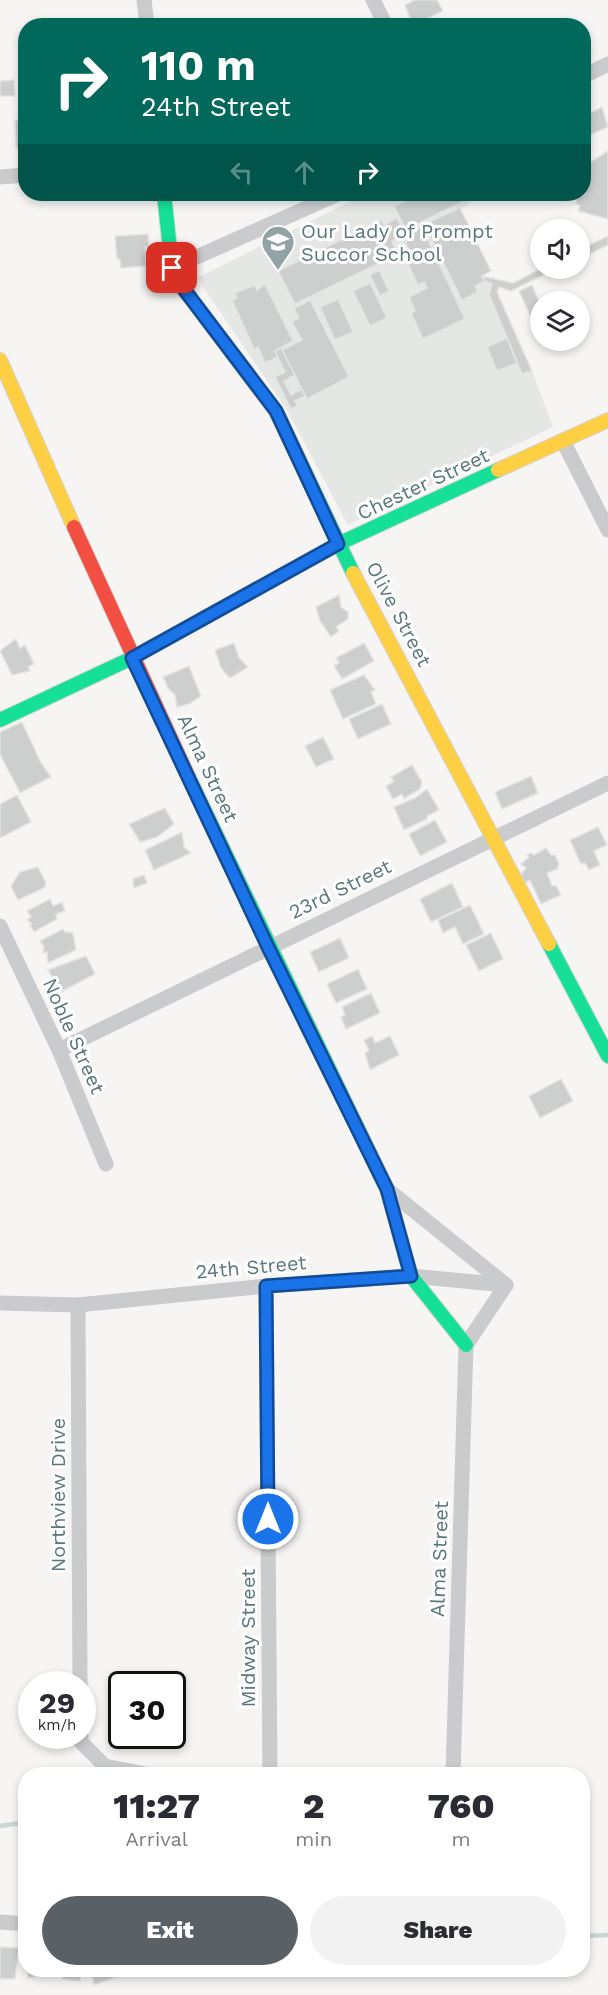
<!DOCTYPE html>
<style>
body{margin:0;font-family:"Work Sans",sans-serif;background:#f2f2f3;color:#2b2b33;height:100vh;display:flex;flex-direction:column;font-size:22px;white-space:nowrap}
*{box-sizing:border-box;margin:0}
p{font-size:20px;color:#7c7c81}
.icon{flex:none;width:33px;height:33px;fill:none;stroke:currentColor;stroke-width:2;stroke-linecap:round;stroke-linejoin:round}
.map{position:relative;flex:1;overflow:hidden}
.sheet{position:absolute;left:18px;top:1767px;width:572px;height:210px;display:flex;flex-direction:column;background:#fff;border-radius:24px;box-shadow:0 3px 9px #0003}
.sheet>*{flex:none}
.hud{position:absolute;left:18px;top:18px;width:573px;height:183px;border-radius:24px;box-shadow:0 3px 9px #0003;background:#00695c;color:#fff;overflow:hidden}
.fabs{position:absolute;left:530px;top:219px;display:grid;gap:12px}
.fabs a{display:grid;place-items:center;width:60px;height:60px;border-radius:50%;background:#fff;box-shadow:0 3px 9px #0003;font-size:30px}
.speed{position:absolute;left:18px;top:1671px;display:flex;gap:12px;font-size:30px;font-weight:700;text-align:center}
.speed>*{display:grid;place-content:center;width:78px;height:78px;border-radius:50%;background:#fff;box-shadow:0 3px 9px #0003;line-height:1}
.speed small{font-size:15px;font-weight:400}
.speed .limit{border:3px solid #111;border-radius:9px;background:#fff;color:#111}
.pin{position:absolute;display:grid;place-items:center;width:51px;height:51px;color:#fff;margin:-26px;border-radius:12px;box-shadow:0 3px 9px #0006}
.me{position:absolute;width:66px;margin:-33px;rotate:0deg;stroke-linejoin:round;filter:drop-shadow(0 0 4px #0008)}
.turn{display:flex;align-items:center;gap:21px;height:126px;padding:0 24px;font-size:27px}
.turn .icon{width:78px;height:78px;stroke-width:2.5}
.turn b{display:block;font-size:42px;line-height:51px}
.lanes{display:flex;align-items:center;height:57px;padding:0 24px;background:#0003;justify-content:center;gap:30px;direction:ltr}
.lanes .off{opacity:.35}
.eta{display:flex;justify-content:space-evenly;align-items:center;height:102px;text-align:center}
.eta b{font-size:36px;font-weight:800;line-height:42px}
.primary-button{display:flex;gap:12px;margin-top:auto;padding:12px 24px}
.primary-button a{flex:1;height:69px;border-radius:36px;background:#596166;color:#fff;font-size:24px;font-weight:800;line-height:69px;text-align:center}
.primary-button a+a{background:#f2f2f3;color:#2b2b33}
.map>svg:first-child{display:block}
.built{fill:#e5e7e5}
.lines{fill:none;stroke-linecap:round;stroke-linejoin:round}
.stream{stroke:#c8d6d5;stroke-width:4.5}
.building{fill:#cdcfcf;stroke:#e5e4e4;stroke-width:1.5}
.fast-casing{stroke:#d2d3d4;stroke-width:16}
.slow-casing{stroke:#d2d3d4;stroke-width:16}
.jam-casing{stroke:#d2d3d4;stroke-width:16}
.street{stroke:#c9cbcc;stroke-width:15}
.fast{stroke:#16e098;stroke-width:14}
.slow{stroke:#ffcf43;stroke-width:14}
.jam{stroke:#f24e42;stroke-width:14}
.route-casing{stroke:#114b97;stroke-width:15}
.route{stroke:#1a73e8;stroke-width:10}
.labels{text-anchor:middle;stroke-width:6;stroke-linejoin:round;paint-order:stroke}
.poi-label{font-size:20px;fill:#5a777b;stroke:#fff;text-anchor:start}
.street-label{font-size:20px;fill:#5a777b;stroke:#fff}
</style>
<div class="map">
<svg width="608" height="1995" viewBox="0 0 608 1995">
<rect width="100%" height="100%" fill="#f6f5f4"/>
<polygon class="built" points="365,194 465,194 470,204 460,209 491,271 482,276 485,281 492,284 489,294 522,374 532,371 553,427 348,525 287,410 197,278"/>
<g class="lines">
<g class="stream">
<polyline points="0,1826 26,1822"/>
<polyline points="582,1936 608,1935"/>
</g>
</g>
<g class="building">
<polygon points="414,0 437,0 443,11 413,25 405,5"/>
<polygon points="14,80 15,96 0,96 0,81"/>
<polygon points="602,107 608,127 584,138 584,116"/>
<polygon points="15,120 26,120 26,149 16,148"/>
<polygon points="608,151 608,219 578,211 580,205 576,204 577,194 584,194 584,166"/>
<polygon points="420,194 465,194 468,199 406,230 394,206"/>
<polygon points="460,208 491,271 482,276 485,281 475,286 478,292 462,300 424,224"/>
<polygon points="397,218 405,234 392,241 398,254 295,304 278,271 381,220 384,225"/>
<polygon points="422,227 465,319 423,339 411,313 415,311 409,297 427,288 424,282 418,285 407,262 413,259 405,242 410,240 407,234"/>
<polygon points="148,234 149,247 145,247 146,266 121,268 120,259 117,259 115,236"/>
<polygon points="608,236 608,245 579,259 579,250"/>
<polygon points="542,268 558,268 511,291 499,287 497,292 532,371 522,374 489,294 492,284 485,281 482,276 513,283"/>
<polygon points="379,270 389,291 380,296 370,275"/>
<polygon points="370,283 387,318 370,326 353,291"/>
<polygon points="265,284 293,341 275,351 278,357 265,363 258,347 254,349 232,300 237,298 235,293 255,285 257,290"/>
<polygon points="532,285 540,304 540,322 534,324 519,291"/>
<polygon points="338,299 353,332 335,340 320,307"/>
<polygon points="310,300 349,377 307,399 282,350 302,340 292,322 299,318 294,308"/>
<polygon points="507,338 517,363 497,371 487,347"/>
<polygon points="285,346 282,350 295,375 284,381 291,395 302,389 305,396 295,401 298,406 291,409 275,377 285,372 275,351"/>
<polygon points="339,595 341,607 348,612 348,619 336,627 339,631 331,637 320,621 316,607"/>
<polygon points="16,639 20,648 25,645 34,664 28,667 30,671 12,675 0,651"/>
<polygon points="234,643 239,658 248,667 230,678 221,668 215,650"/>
<polygon points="364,643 374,661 342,679 334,666 339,663 336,658"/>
<polygon points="189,666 201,696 189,704 177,707 175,695 168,688 163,677"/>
<polygon points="364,675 375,690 371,692 376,704 343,719 330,690"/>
<polygon points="382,704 391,724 358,739 349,719"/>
<polygon points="22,722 40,761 51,777 20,793 0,754 0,732"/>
<polygon points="323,737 334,759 316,767 305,746"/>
<polygon points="412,765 422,782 420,789 404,799 402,794 393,799 386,786 394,781 391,777"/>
<polygon points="531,776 538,793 502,809 495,792"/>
<polygon points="427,789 439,810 427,816 427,819 404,830 394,807 415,798"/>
<polygon points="17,795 31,822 0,838 0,804"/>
<polygon points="165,808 174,824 157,837 140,842 129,824"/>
<polygon points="435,820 447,842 420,856 409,834"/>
<polygon points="598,827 607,845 594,851 600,865 589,870 585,863 581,864 570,840"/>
<polygon points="182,832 184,847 191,853 154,870 145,850"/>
<polygon points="546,848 551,855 555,855 559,864 557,869 547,873 552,886 556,886 561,895 541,904 530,880 525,883 521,874 526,868 521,864 529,857 527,855 531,853 534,855"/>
<polygon points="38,867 46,883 44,888 18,900 11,886 20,872"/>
<polygon points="144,875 147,883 134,888 133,879"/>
<polygon points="452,883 463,907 431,922 420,899"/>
<polygon points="50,899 53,906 62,902 65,911 56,914 57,919 34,932 30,925 32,924 27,920 31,917 27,911"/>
<polygon points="470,905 484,934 463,944 455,927 443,933 438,920"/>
<polygon points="63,929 65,932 73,933 76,950 48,963 47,952 43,953 44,947 40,941"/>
<polygon points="491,933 503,959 479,971 466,945"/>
<polygon points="340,938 349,958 319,972 310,952"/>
<polygon points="86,956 95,974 61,992 48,970"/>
<polygon points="358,969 367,989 336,1003 327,984"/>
<polygon points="371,993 380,1013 346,1029 341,1017 345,1015 342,1007"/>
<polygon points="372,1036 375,1043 390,1036 399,1055 370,1070 365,1053 369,1051 364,1040"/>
<polygon points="561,1079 573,1101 540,1118 529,1096"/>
<polygon points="0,1947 19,1948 15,1979 0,1979"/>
<polygon points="28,1970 38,1970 39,1976 28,1978"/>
<polygon points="62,1970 81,1970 80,1981 63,1979"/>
<polygon points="91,1970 114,1970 116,1977 94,1985"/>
</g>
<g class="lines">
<defs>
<g id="fast">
<polyline points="164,194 172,268 183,288 276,411 353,573"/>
<polyline points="0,720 132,658 338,544 498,470"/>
<polyline points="189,778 387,1189 411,1276 466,1345"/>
<polyline points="549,944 608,1056"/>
</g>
<g id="slow">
<polyline points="0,360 74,527"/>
<polyline points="498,470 608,420"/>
<polyline points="353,573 549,944"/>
</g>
<polyline id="jam" points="74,527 189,778"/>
</defs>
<use href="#fast" class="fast-casing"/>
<use href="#slow" class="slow-casing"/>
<use href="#jam" class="jam-casing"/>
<g class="street">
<polyline points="144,0 147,26"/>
<polyline points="373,0 386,26"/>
<polyline points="584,76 608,64"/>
<polyline points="0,177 26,175"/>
<polyline points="172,268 338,194"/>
<polyline points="563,441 608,530"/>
<polyline points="0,926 59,1050 106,1164"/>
<polyline points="59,1050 608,783"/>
<polyline points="387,1189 506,1285"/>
<polyline points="266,1286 270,1774"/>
<polyline points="0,1303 78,1305 266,1286 411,1276 506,1285"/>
<polyline points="78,1305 80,1684"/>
<polyline points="81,1736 81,1742 105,1766 146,1774"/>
<polyline points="453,1774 466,1345 506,1285"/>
<polyline points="0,1922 26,1924"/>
</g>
<use href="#fast" class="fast"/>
<use href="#slow" class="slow"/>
<use href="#jam" class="jam"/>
</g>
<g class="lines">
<defs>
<polyline id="route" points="172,268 183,288 276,411 338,544 132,658 268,947 387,1189 411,1276 266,1286 268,1519"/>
</defs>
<use href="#route" class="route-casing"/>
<use href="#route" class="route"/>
</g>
<defs>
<symbol id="school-pin" viewBox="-11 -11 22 30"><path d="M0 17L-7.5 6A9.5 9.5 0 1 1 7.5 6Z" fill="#91a3a5" stroke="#fff"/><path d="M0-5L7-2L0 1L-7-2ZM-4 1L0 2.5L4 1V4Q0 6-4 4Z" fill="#fff"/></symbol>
</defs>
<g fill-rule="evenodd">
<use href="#school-pin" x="259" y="223" width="38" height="52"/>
</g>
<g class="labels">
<g class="poi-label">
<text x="301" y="238">Our Lady of Prompt<tspan x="301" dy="23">Succor School</tspan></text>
</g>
<g class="street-label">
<text transform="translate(423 484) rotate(-25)" y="7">Chester Street</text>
<text transform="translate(399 614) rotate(62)" y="7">Olive Street</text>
<text transform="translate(208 768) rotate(65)" y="7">Alma Street</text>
<text transform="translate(340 889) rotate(-26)" y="7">23rd Street</text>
<text transform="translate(74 1036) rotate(66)" y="7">Noble Street</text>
<text transform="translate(251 1267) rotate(-5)" y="7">24th Street</text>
<text transform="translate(58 1495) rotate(-90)" y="7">Northview Drive</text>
<text transform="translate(439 1559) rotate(-88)" y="7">Alma Street</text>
<text transform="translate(248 1638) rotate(-90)" y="7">Midway Street</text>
</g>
</g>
</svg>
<div class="fabs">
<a><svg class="icon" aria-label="sound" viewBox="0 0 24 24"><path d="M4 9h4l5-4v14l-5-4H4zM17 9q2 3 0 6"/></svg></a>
<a><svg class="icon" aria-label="layers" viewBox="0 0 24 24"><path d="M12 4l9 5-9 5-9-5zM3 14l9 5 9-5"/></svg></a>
</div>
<div class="speed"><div>29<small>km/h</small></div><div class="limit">30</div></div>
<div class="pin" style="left:172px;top:268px;background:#d93025"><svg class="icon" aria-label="arrive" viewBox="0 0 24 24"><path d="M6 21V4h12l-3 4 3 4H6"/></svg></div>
<svg class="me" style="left:268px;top:1519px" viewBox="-20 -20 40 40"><circle r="17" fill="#1a73e8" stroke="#fff" stroke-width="3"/><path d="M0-11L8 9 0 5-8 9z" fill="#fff"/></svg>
<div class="hud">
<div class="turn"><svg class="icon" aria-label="right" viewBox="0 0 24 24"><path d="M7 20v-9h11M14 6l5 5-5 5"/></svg><div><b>110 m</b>24th Street</div></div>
<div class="lanes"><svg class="icon off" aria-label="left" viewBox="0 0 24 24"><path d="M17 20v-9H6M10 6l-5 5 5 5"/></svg><svg class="icon off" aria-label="ahead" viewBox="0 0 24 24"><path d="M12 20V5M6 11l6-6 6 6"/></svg><svg class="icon" aria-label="right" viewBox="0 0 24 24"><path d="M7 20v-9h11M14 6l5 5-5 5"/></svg></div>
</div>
<section class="sheet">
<div class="eta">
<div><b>11:27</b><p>Arrival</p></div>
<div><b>2</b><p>min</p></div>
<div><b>760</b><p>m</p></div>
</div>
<div class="primary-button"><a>Exit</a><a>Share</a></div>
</section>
</div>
